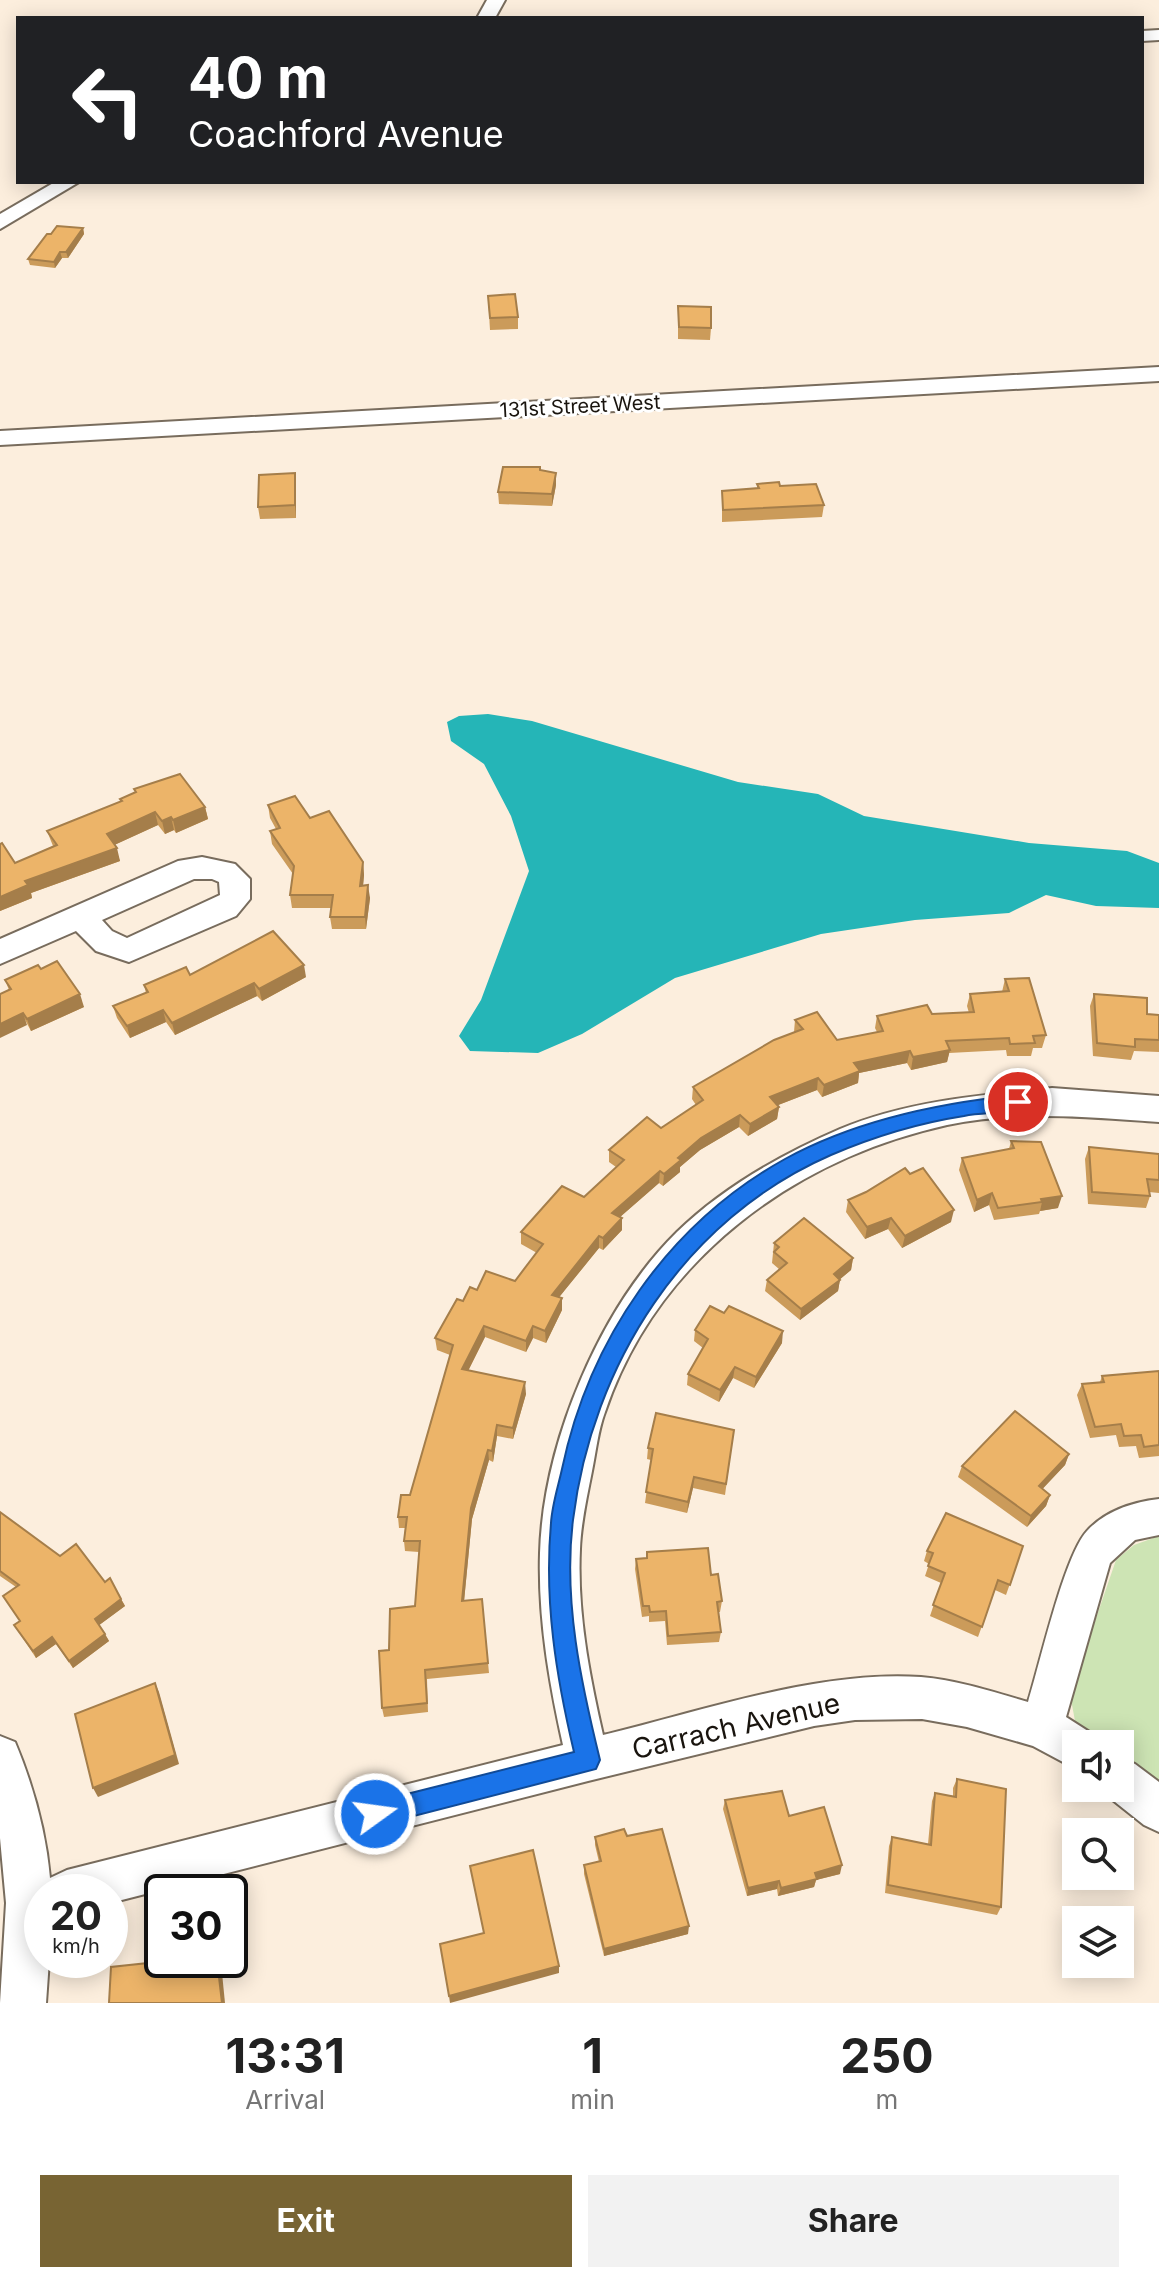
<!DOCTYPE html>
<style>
body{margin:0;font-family:Inter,sans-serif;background:#f2f2f2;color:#222;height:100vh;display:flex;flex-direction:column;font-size:30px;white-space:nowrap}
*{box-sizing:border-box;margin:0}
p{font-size:26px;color:#767676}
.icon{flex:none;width:44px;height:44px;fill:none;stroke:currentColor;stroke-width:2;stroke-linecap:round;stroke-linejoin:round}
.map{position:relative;height:2003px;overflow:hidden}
.side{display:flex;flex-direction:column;background:#fff;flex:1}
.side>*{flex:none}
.banner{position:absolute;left:16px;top:16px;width:1128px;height:168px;border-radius:0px;box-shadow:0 4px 20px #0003;background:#202124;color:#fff;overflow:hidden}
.tools{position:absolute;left:1062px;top:1730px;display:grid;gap:16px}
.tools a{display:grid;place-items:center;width:72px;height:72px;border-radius:0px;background:#fff;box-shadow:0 4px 20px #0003;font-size:40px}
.speed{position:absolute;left:24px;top:1874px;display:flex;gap:16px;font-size:40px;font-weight:700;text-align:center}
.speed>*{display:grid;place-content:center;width:104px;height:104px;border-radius:50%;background:#fff;box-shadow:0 4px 20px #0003;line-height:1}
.speed small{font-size:20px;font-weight:400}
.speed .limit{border:4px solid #111;border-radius:12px;background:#fff;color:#111}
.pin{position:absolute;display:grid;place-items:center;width:68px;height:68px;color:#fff;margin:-34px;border:4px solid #fff;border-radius:50%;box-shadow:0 2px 8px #0007}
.me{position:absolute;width:88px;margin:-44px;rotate:76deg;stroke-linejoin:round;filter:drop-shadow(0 0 6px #0008)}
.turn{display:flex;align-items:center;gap:28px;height:168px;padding:0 40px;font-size:36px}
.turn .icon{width:104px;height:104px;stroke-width:2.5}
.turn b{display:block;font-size:56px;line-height:68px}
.eta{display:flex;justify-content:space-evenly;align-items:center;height:136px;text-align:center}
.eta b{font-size:48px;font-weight:700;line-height:56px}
.button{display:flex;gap:16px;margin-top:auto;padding:16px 40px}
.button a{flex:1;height:92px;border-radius:0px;background:#786433;color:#fff;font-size:32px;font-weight:700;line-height:92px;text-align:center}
.button a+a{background:#f2f2f2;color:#222}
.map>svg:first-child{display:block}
.green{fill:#cde4b4}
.water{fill:#25b5b7}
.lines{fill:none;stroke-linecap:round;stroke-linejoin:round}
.minor-casing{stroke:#786c5d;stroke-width:4}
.minor{fill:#fff;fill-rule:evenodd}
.wall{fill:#cb9b5a}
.shaded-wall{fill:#a57e4a}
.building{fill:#ecb469;stroke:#a57e4a;stroke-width:2}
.route{fill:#1a73e8;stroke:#114b97;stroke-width:2}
.labels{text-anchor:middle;stroke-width:6;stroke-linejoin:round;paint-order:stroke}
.far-street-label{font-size:20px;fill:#19140e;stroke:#fff}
.near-street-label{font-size:28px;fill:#19140e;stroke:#fff}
</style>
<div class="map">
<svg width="1159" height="2003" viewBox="0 0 1159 2003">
<rect width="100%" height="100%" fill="#fceedd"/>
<polygon class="green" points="1159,1536 1159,1792 1120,1760 1120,1744 1100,1744 1087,1735 1075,1721 1070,1694 1116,1560 1134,1545"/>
<polygon class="water" points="488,714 532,721 738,782 818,794 864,816 1029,843 1127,851 1159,863 1159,908 1096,906 1046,895 1009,913 915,920 821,934 675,978 582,1034 538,1053 470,1051 459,1036 481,1000 529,871 511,816 484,764 451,741 447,722 459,716"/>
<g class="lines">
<defs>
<g id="minor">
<polygon points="487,0 505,0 495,18 477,18"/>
<polygon points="1159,30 1159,40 1142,41 1142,31"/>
<polygon points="55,182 79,182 0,229 0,214"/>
<polygon points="1159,367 1159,381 0,445 0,431"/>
<path d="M202 857 235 864 250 879V899L236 916 129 962 96 951 76 931 0 964V939L178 861ZM194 879H212L219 882 220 895 127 938 112 931 102 920Z"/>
<path d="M1052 1088 1159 1096V1122C1089 1117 1017 1110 947 1125 794 1159 657 1259 605 1412 598 1430 596 1452 592 1471 587 1497 581 1522 580 1549 577 1611 589 1674 603 1735 703 1711 819 1670 921 1677 957 1680 994 1692 1028 1702 1040 1664 1064 1556 1087 1531 1105 1511 1133 1502 1159 1499V1535L1135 1540 1110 1563 1066 1717 1091 1733 1096 1744H1076V1769L1033 1746 967 1727 922 1719 855 1720 814 1726 588 1781 110 1903V1892H42V1960H49L46 2003H0L6 1903 0 1838V1736L15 1742C33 1785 46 1832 50 1878L67 1870 563 1745C549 1682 538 1618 540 1553 543 1444 599 1309 677 1232 722 1188 782 1154 840 1129 907 1101 981 1095 1052 1088Z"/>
<polygon points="1120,1757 1135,1764 1159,1782 1159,1832 1144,1825 1105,1794 1102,1788 1120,1788"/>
</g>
</defs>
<use href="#minor" class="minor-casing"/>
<use href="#minor" class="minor"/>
</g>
<g class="wall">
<polygon points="83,228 84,234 68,258 62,258 55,268 30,265 28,259 51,234"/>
<polygon points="488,296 518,317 518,329 490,330"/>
<polygon points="678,306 711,328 710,340 678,339"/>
<polygon points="295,473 296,486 296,518 260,519 258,507"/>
<polygon points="757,484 780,486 824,505 822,517 722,522 722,491 757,488"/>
<polygon points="556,485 552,506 499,504 498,492"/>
<polygon points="134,789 205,807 208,819 176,833 174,830 165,834 158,825 114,845 120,861 31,893 32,898 0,911 0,844 15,863 53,846 47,831 121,802 120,799 135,792"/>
<polygon points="268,805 310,818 363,862 364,875 363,885 370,898 366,929 332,929 330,917 331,908 292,908 290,895 293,874 272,844 270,831 276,829 270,818"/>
<polygon points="41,969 84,1007 31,1031 9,990 5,980"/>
<polygon points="190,975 306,977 262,1001 257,996 175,1035 166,1022 130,1038 117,1018 113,1006 146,993 144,985"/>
<polygon points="1005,979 1046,1035 1042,1048 1033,1048 1031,1056 1007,1056 1006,1050 949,1053 947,1062 911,1070 907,1063 859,1073 858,1083 822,1097 817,1090 778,1105 779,1107 777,1119 748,1136 739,1127 700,1150 680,1167 680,1172 663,1186 659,1183 620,1217 622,1230 603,1250 599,1248 559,1297 562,1298 562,1310 546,1343 533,1338 526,1352 485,1337 468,1371 526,1394 513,1439 497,1436 493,1462 489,1460 472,1519 464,1601 482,1599 489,1673 427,1679 428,1712 384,1717 382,1708 389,1650 415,1606 419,1552 405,1551 404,1541 405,1528 399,1528 398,1517 410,1495 450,1355 437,1350 435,1338 463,1301 477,1290 515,1281 537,1253 521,1244 521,1232 584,1197 616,1167 609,1162 609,1150 661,1128 696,1105 692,1099 693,1087 794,1032 795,1020 837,1040 877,1032 875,1028 877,1016 969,1013 967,1006 970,994 1002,992"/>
<polygon points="1094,994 1147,1014 1159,1015 1159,1052 1134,1051 1131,1060 1093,1056 1090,1006"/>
<polygon points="1011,1141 1058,1208 1040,1211 1039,1214 994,1220 989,1205 974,1212 959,1170 962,1158 1009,1149"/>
<polygon points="1089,1147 1159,1154 1159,1193 1149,1192 1150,1196 1146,1208 1088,1204 1085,1159"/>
<polygon points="866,1192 951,1222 902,1248 888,1229 865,1239 846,1212 848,1200"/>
<polygon points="774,1243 853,1258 851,1270 840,1279 838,1291 800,1320 765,1291 767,1280 779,1269 772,1263"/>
<polygon points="695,1330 782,1343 754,1388 733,1378 719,1402 687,1385 688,1374 703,1348 694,1341"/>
<polygon points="1159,1371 1159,1456 1139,1458 1136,1446 1119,1447 1116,1435 1090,1438 1077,1395 1082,1384 1100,1382 1102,1376"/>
<polygon points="734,1430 725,1495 693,1488 687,1513 645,1503 651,1460 647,1459 648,1448"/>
<polygon points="1069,1454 1065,1465 1042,1489 1050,1495 1046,1506 1027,1527 958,1477 962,1466"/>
<polygon points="0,1512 60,1556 105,1582 121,1599 125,1606 99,1625 109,1641 73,1668 56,1644 36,1658 14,1625 20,1621 3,1596 16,1587 0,1576"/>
<polygon points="1023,1546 1006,1595 995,1590 978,1637 930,1616 941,1583 925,1576 929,1564 924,1561 927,1551"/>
<polygon points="647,1552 711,1575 722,1601 720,1612 718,1612 721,1632 719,1642 667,1645 665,1621 649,1622 649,1616 642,1617 635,1569 636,1559 646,1558"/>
<polygon points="957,1779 1001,1907 997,1915 885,1893 889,1846 892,1837 928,1844 932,1801 935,1793 953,1796 953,1788"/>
<polygon points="725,1800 789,1816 840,1874 816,1880 814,1887 778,1896 777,1889 747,1896 723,1809"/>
<polygon points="627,1836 688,1934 604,1956 584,1874 584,1865 599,1862 595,1845 595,1837"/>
</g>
<g class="shaded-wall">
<polygon points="83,228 84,234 68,258 66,252"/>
<polygon points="60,252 62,258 55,268 54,262"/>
<polygon points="295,473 296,486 296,518 295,505"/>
<polygon points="556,473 556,485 552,506 552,494"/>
<polygon points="205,807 208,819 176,833 173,820"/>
<polygon points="155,812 158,825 110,847 107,834"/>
<polygon points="171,817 174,830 165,834 162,821"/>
<polygon points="117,848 120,861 31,893 32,898 0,911 0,897 25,881"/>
<polygon points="363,862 364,875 362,898 360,886"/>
<polygon points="368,885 370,898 366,929 365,917"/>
<polygon points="304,965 306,977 262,1001 259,989"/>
<polygon points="254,983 257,996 175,1035 172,1023"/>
<polygon points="80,994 84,1007 31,1031 27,1019"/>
<polygon points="163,1010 166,1022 130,1038 127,1026"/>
<polygon points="23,1013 27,1025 0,1038 0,1024"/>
<polygon points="950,1050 947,1062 911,1070 913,1057"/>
<polygon points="910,1051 907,1063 859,1073 858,1083 822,1097 824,1085 854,1063"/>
<polygon points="818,1078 817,1090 768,1109 770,1097"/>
<polygon points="779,1107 777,1119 748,1136 750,1124"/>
<polygon points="740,1115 739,1127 700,1150 680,1167 680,1172 663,1186 664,1174 678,1158 701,1138"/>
<polygon points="660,1171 659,1183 612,1224 612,1213"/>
<polygon points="992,1193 989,1205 974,1212 977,1200"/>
<polygon points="1062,1196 1058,1208 1040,1211 1042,1202 1041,1199"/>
<polygon points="954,1210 951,1222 902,1248 905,1236"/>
<polygon points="622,1218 622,1230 603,1250 603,1238"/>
<polygon points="891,1218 888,1229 865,1239 867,1227"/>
<polygon points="599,1236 599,1248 552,1306 552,1295"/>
<polygon points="853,1258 851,1270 832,1286 834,1274"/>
<polygon points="840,1280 838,1291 800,1320 801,1309"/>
<polygon points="562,1298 562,1310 546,1343 545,1331"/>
<polygon points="484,1326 485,1337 463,1381 462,1369"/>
<polygon points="533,1326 533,1338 526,1352 526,1341"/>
<polygon points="783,1331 782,1343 754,1388 756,1377"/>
<polygon points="735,1367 733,1378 719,1402 720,1390"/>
<polygon points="525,1382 526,1394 513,1439 513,1428"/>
<polygon points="497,1425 497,1436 493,1462 492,1451"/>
<polygon points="488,1450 489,1460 472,1519 463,1612 462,1601 471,1508"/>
<polygon points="1069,1454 1065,1465 1035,1497 1039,1486"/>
<polygon points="694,1477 693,1488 687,1513 688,1502"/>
<polygon points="1050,1495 1046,1506 1027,1527 1031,1516"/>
<polygon points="121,1599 125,1606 98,1626 95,1619"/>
<polygon points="105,1634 109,1641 73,1668 69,1661"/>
<polygon points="52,1637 56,1644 36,1658 33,1651"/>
<polygon points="155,1683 159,1692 179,1764 98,1797 93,1788"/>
<polygon points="842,1865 840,1874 816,1880 814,1887 778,1896 781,1888 815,1873"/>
<polygon points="779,1881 777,1889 747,1896 748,1888"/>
<polygon points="689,1926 688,1934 604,1956 604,1949"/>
<polygon points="217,1960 219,1960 221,1963 225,2003 222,2003"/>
<polygon points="559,1966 559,1973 450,2003 449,1996"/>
</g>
<g class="building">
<polygon points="57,226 83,228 66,252 60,252 54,262 28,259 47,234 51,234"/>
<polygon points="515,294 518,317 490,318 488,296"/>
<polygon points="678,306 711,307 711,328 679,327"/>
<polygon points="503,467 540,467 540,470 556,473 552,494 498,492"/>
<polygon points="295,473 295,505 258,507 259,475"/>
<polygon points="779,482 780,486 816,484 824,505 723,510 722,491 759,488 757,484"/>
<polygon points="180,774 205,807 173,820 171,817 162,821 155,812 107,834 117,848 25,881 28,885 0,897 0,844 2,843 15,863 57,845 47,831 122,801 120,799 136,792 134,789"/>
<polygon points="295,796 310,818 329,811 363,862 360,886 368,885 365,917 330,917 333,895 290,895 294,866 270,831 280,828 268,805"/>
<polygon points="273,931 304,965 259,989 254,983 172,1023 163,1010 127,1026 113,1006 148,992 144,985 186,967 190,975"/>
<polygon points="57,961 80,994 27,1019 23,1013 0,1024 0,994 11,989 5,980 38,965 41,969"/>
<polygon points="1029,978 1046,1035 1033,1036 1035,1043 1010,1044 1009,1038 946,1041 950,1050 913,1057 910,1051 854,1063 860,1071 824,1085 818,1078 770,1097 779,1107 750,1124 740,1115 701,1138 678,1158 681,1160 664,1174 660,1171 612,1213 622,1218 603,1238 599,1236 552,1295 562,1298 545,1331 533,1326 526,1341 484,1326 462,1369 525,1382 513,1428 497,1425 492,1451 488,1450 471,1508 462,1601 482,1599 488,1663 425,1670 427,1703 382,1708 379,1651 389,1650 390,1609 415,1606 420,1541 404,1541 407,1517 398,1517 401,1495 410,1495 453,1345 435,1338 457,1299 463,1301 470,1287 477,1290 486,1271 515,1281 543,1244 521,1232 562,1186 584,1197 624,1160 609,1150 647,1117 661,1128 703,1100 693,1087 774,1040 803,1029 795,1020 817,1012 837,1040 883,1031 877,1016 927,1005 932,1014 974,1012 970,994 1009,991 1005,979"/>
<polygon points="1094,994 1147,998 1147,1014 1159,1015 1159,1040 1135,1039 1135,1047 1097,1043"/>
<polygon points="1011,1141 1041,1142 1062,1196 1041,1199 1042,1202 998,1208 992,1193 977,1200 962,1158 1014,1148"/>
<polygon points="1089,1147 1159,1154 1159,1180 1147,1179 1150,1196 1092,1192"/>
<polygon points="905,1168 910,1174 923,1168 954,1210 905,1236 891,1218 867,1227 848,1200 866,1192"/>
<polygon points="804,1218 853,1258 834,1274 840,1280 801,1309 767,1280 787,1263 774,1252 779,1247 774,1243"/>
<polygon points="710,1306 724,1313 729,1306 783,1331 756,1377 735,1367 720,1390 688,1374 708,1339 695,1330"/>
<polygon points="1159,1371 1159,1445 1144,1447 1141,1435 1124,1436 1121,1424 1095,1427 1082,1384 1104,1382 1102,1376"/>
<polygon points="1015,1411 1069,1454 1039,1486 1050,1495 1031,1516 962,1466"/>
<polygon points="656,1413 734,1430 726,1484 694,1477 688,1502 646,1492 653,1449 648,1448"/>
<polygon points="0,1512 60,1556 76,1544 105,1582 110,1578 121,1599 95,1619 105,1634 69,1661 52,1637 33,1651 14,1625 20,1621 3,1596 19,1585 0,1571"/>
<polygon points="946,1513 1023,1546 1010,1585 998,1580 982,1627 933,1605 945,1573 928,1566 933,1553 927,1551"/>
<polygon points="708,1548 711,1575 718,1574 722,1601 717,1602 721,1632 668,1636 666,1611 650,1612 649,1606 643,1606 636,1559 647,1558 647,1552"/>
<polygon points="155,1683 175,1755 93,1788 75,1714"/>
<polygon points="957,1779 1006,1789 1001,1907 888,1885 892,1837 931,1845 935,1793 956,1797"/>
<polygon points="782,1791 789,1816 824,1807 842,1865 815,1873 817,1879 781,1888 779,1881 748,1888 725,1800"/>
<polygon points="624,1829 627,1836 662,1829 689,1926 604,1949 584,1865 601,1861 595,1837"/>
<polygon points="533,1850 559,1966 449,1996 440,1944 484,1933 470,1866"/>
<polygon points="176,1960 217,1960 222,2003 109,2003 111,1967"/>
</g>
<path class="route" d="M1018 1095 1024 1097 1027 1102 1024 1108C1005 1114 984 1112 964 1116 919 1123 873 1137 831 1155 684 1219 592 1365 573 1520 563 1600 581 1683 600 1760L596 1769 375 1826 367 1823 363 1814 367 1805 375 1802 574 1752C556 1676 544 1601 551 1523 552 1505 558 1487 562 1469 589 1340 668 1224 785 1159 856 1120 938 1103 1018 1095Z"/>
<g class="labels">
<g class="far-street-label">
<text transform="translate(580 406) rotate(-3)" y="7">131st Street West</text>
</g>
<g class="near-street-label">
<text transform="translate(736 1726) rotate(-13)" y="10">Carrach Avenue</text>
</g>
</g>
</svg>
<div class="tools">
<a><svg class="icon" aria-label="sound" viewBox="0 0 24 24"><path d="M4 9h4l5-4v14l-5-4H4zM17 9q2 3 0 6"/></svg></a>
<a><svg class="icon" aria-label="search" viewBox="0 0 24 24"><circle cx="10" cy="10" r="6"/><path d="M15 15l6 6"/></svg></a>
<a><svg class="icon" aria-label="layers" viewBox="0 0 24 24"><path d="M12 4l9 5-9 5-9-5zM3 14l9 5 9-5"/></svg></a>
</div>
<div class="speed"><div>20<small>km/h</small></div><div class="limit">30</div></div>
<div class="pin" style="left:1018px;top:1102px;background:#d93025"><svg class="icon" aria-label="arrive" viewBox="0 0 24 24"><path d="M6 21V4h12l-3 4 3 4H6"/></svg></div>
<svg class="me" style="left:375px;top:1814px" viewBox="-20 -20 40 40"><circle r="17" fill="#1a73e8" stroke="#fff" stroke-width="3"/><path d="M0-11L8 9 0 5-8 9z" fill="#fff"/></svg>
<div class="banner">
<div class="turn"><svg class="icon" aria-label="left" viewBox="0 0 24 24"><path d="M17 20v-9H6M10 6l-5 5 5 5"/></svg><div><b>40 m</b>Coachford Avenue</div></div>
</div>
</div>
<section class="side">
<div class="eta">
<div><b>13:31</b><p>Arrival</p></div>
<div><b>1</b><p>min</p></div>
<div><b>250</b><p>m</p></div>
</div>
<div class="button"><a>Exit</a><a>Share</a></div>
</section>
